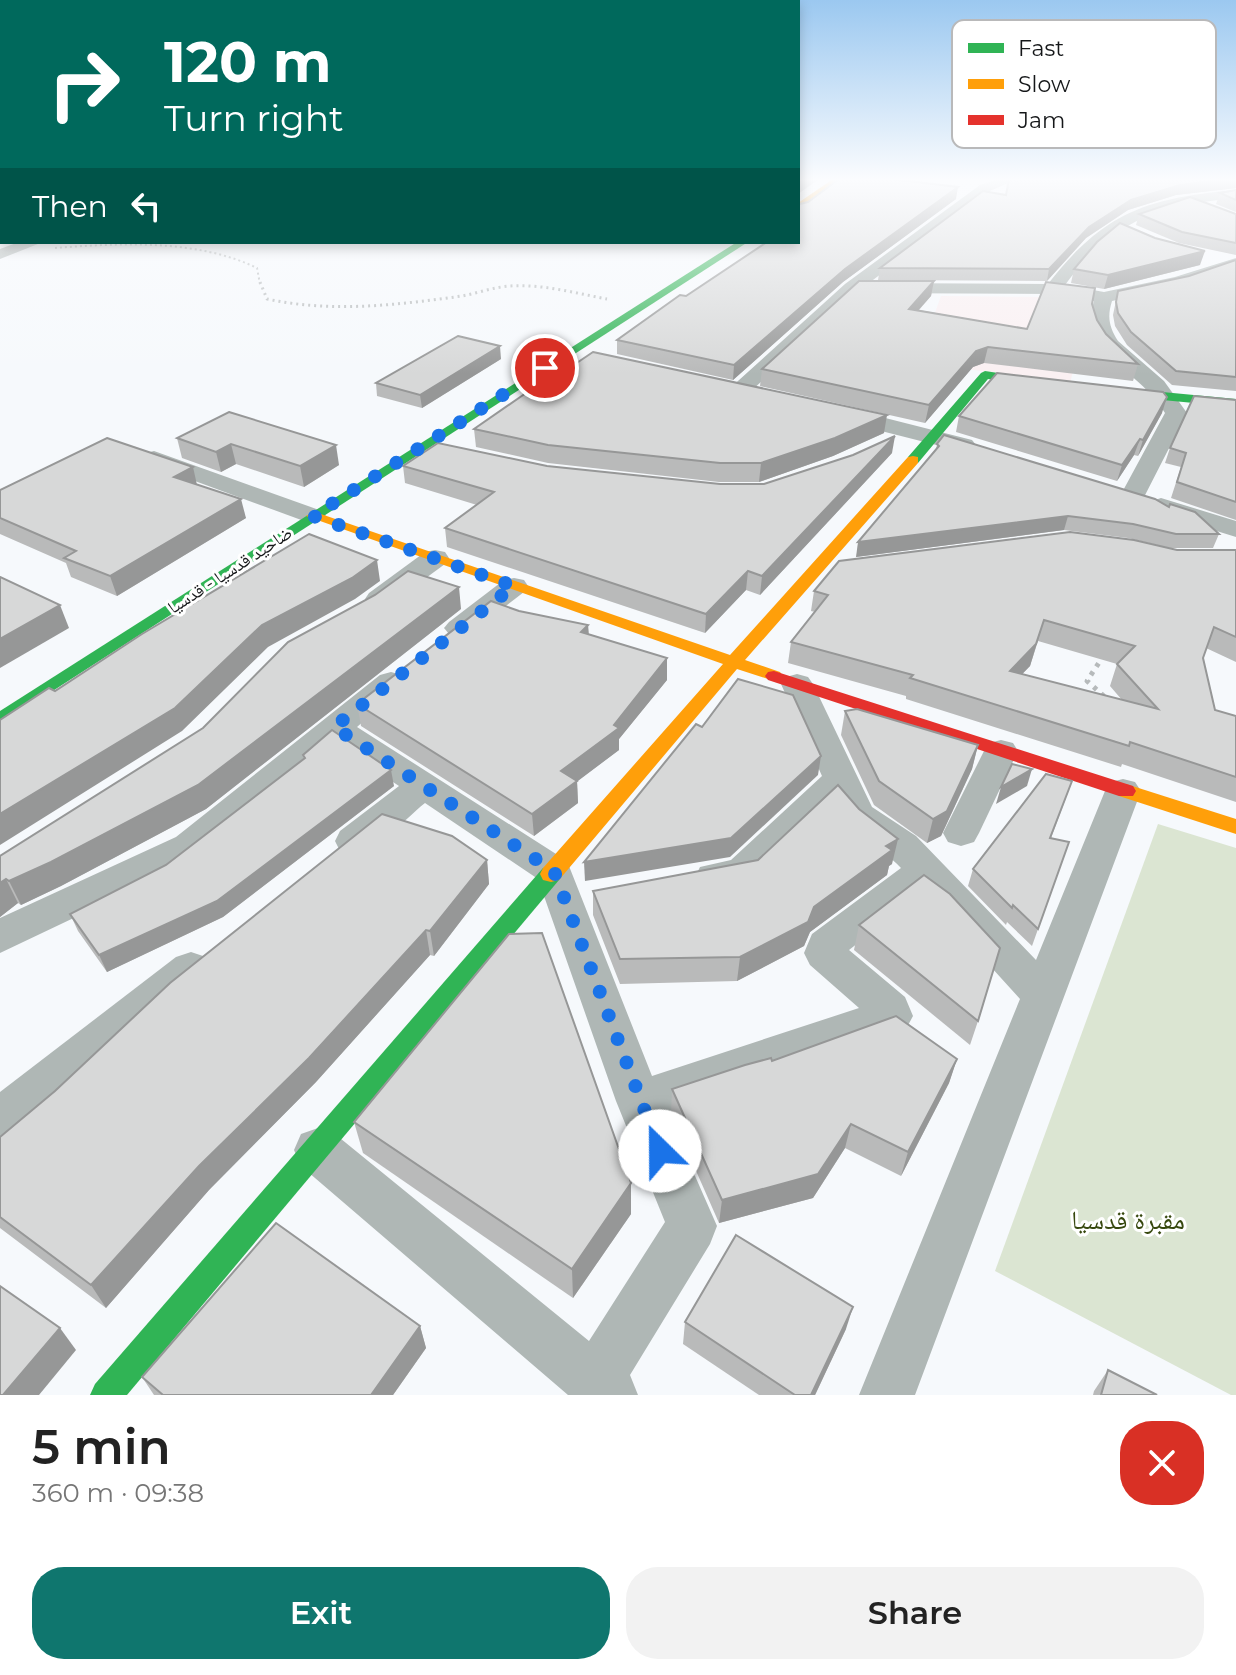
<!DOCTYPE html>
<meta charset="utf-8">
<style>
body{margin:0;font-family:Montserrat,"Noto Naskh Arabic",sans-serif;background:#f2f2f2;color:#222;height:100vh;display:flex;flex-direction:column;font-size:30px;white-space:nowrap}
*{box-sizing:border-box;margin:0}
p{font-size:26px;color:#767676}
.icon{flex:none;width:44px;height:44px;fill:none;stroke:currentColor;stroke-width:2;stroke-linecap:round;stroke-linejoin:round}
.map{position:relative;height:1395px;overflow:hidden}
.drawer{display:flex;flex-direction:column;background:#fff;flex:1}
.drawer>*{flex:none}
.top-card{position:absolute;left:0px;top:0px;width:800px;height:244px;box-shadow:0 4px 12px #0003;background:#00695c;color:#fff;overflow:hidden}
.pin{position:absolute;display:grid;place-items:center;width:68px;height:68px;color:#fff;margin:-34px;border:4px solid #fff;border-radius:50%;box-shadow:0 2px 8px #0007}
.me{position:absolute;width:88px;margin:-44px;rotate:337deg;stroke-linejoin:round;filter:drop-shadow(0 0 6px #0008)}
.turn{display:flex;align-items:center;gap:28px;height:168px;padding:0 32px;font-size:36px}
.turn .icon{width:104px;height:104px;stroke-width:2.5}
.turn b{display:block;font-size:56px;line-height:68px}
.then{display:flex;align-items:center;height:76px;padding:0 32px;background:#0003;gap:16px;font-size:30px}
.round{display:grid;place-items:center;flex:none;width:84px;height:84px;border-radius:32px;background:#f2f2f2}
.summary{display:flex;align-items:center;justify-content:space-between;height:136px;padding:0 32px}
h1{font-size:48px;font-weight:600;line-height:60px}
.action{display:flex;gap:16px;margin-top:auto;padding:16px 32px}
.action a{flex:1;height:92px;border-radius:32px;background:#0f766e;color:#fff;font-size:32px;font-weight:600;line-height:92px;text-align:center}
.action a+a{background:#f2f2f2;color:#222}
.map>svg:first-child{display:block}
.education{fill:#faf0f2}
.green{fill:#dbe5d2}
.lines{fill:none;stroke-linecap:round;stroke-linejoin:round}
.path-far2{stroke:#b6babb;stroke-width:2;stroke-dasharray:2 3;stroke-linecap:butt}
.path-far1{stroke:#b6babb;stroke-width:3;stroke-dasharray:2 4;stroke-linecap:butt}
.path{stroke:#b6babb;stroke-width:5;stroke-dasharray:4 6;stroke-linecap:butt}
.street{fill:#afb7b5;fill-rule:evenodd}
.fast{fill:#30b455;fill-rule:evenodd}
.slow{fill:#ff9f0a;fill-rule:evenodd}
.jam{fill:#e5322d;fill-rule:evenodd}
.wall{fill:#b9baba;fill-rule:evenodd}
.shaded-wall{fill:#969797}
.building{fill:#d7d8d8;stroke:#969797;stroke-width:2;fill-rule:evenodd}
.route{stroke:#1a73e8;stroke-width:14;stroke-dasharray:0 25.2}
.labels{text-anchor:middle;stroke-width:6;stroke-linejoin:round;paint-order:stroke}
.far-street-label{font-size:18px;fill:#151719;stroke:#fff}
.near-park-label{font-size:26px;fill:#36480e;stroke:#fff}
.key{fill:#fff;stroke:#b9b9ba;stroke-width:2}
.key-label{font-size:22px;fill:#151719}
</style>
<div class="map">
<svg width="1236" height="1395" viewBox="0 0 1236 1395">
<rect width="100%" height="100%" fill="#f6f9fc"/>
<polygon class="education" points="941,296 1049,297 1090,302 1070,383 945,366 928,332"/>
<polygon class="green" points="1158,824 1236,848 1236,1395 1231,1395 995,1271"/>
<g class="lines">
<path class="path-far2" d="M55 248C120 243 197 239 257 268L260 284"/>
<path class="path-far1" d="M260 282 267 299C332 313 397 305 462 296 478 293 494 287 510 286 543 284 575 293 607 299"/>
<polyline class="path" points="1104,655 1087,681 1107,699"/>
<g class="street">
<path d="M998 179H1017L990 191 869 283 1048 284C1104 212 1147 198 1236 190V198C1157 206 1113 220 1065 285L1104 292 1175 277 1236 258V268L1185 285 1112 301C1107 317 1109 327 1118 341L1164 381 1187 413 1141 503H1123L1119 498 1165 413C1146 375 1076 351 1094 301L1053 294 856 293 747 395 739 396 728 390 845 284 980 185Z"/>
<polygon points="2,222 2,232 0,233 0,223"/>
<polygon points="19,242 43,242 0,259 0,249"/>
<polygon points="842,407 972,440 976,445 972,450 964,452 834,419 831,414"/>
<polygon points="154,451 322,511 326,516 322,521 304,521 146,463 142,458 146,453"/>
<polygon points="1161,498 1236,521 1236,537 1152,511 1148,506 1152,501"/>
<polygon points="435,550 445,552 449,558 445,564 389,605 379,608 369,605 365,599 369,593 425,552"/>
<polygon points="514,578 524,580 528,586 524,592 469,634 459,637 449,634 444,628 449,622 504,580"/>
<path d="M391 672 402 675 407 682 357 727 567 861 652 1076 859 1008 810 965 804 953 812 934 901 868C880 845 849 834 835 805L755 882 714 891 700 887 695 877 700 867 731 860 822 776 781 684 786 677 797 674 808 677 813 684 872 807 916 836 1036 960 1105 791 1111 782 1123 779 1135 782 1141 791 915 1395H859L1020 999 923 892 849 950 905 997 913 1016 906 1029 667 1112 717 1226 710 1244 630 1375 638 1395H568L301 1166 294 1150 301 1134 318 1128 335 1134 589 1341 665 1222 616 1101 538 879 425 803C401 822 371 860 340 851L335 841 340 831 399 786 336 744 202 857 0 953V918L176 837 380 675Z"/>
<polygon points="1001,740 1013,743 1018,751 979,833 974,842 961,846 948,842 943,833 984,751 989,743"/>
<polygon points="191,952 206,957 212,969 206,981 17,1135 0,1141 0,1092 176,957"/>
</g>
<g class="fast">
<polygon points="737,242 748,242 0,725 0,711"/>
<polygon points="985,371 1057,382 1236,399 1236,407 1057,390 988,379 918,463 908,463 908,457 981,373"/>
<polygon points="551,866 559,868 562,874 559,880 127,1395 90,1395 95,1384 543,868"/>
</g>
<g class="slow">
<polygon points="833,179 841,179 798,210 798,203"/>
<polygon points="913,456 918,457 918,463 745,660 780,672 783,676 780,680 774,681 737,669 559,880 551,882 543,880 540,874 543,868 723,664 306,516 313,512 318,513 730,655 908,457"/>
<polygon points="1126,784 1236,819 1236,834 1119,796 1116,791 1119,786"/>
</g>
<polygon class="jam" points="774,671 1133,786 1136,791 1133,796 1119,796 768,680 765,676 768,672"/>
</g>
<g class="wall">
<polygon points="1236,179 1236,188 1176,195 1128,210 1086,238 1047,281 878,280 880,268 1006,194"/>
<polygon points="1236,190 1236,212 1216,204 1220,193"/>
<polygon points="956,199 843,282 733,380 617,354 617,340 686,296 798,242 800,204"/>
<polygon points="1139,214 1236,214 1236,255 1179,243 1136,225"/>
<polygon points="1236,260 1236,391 1172,385 1127,345 1115,326 1113,315 1118,291 1189,276"/>
<polygon points="1200,265 1104,289 1071,283 1074,269"/>
<polygon points="934,281 931,296 919,310 1027,329 1092,304 1097,320 1106,334 1138,364 1133,381 984,363 973,367 925,423 760,386 762,369"/>
<polygon points="501,359 422,408 377,396 376,383"/>
<polygon points="1236,400 1236,520 1171,498 1181,467 1165,463 1170,448"/>
<polygon points="229,412 339,465 304,487 236,464 221,472 182,458 177,438"/>
<polygon points="1162,413 1138,456 1134,455 1117,481 956,432 959,416"/>
<polygon points="474,429 884,433 833,456 759,482 719,482 548,463 476,447"/>
<polygon points="937,444 1219,534 1213,548 1170,548 1128,538 1064,530 856,557 936,450"/>
<polygon points="892,453 760,595 746,590 705,633 447,547 445,528 477,505 405,483 403,466 547,466 720,484 764,484"/>
<polygon points="197,484 246,518 117,596 71,577 66,563 0,534 0,490"/>
<path d="M1177 550H1236V662L1206 648 1203 658 1215 710 1236 716V802L1122 764 1121 767 906 699V696L788 663 791 642 815 612 811 611 814 591ZM1038 641 1117 664 1110 686 1122 700 1022 674 1030 666Z"/>
<polygon points="461,609 206,809 61,886 21,905 18,903 0,917 0,856"/>
<polygon points="519,611 588,625 589,634 667,658 667,680 619,739 619,750 577,781 578,803 534,836 361,726 357,704"/>
<polygon points="845,711 978,745 972,769 941,836 927,843 874,805 841,735"/>
<polygon points="303,755 394,786 223,917 107,972 78,931 70,914 166,865 304,758"/>
<polygon points="1066,798 1051,838 1069,842 1032,946 1007,922 1006,925 968,886 973,869"/>
<polygon points="487,860 489,884 434,956 430,955 316,1082 209,1190 106,1308 0,1228 0,1137"/>
<polygon points="892,864 889,866 887,875 810,932 804,946 737,981 620,984 593,915 593,891"/>
<polygon points="859,925 978,1021 970,1045 854,950"/>
<polygon points="957,1059 949,1083 901,1176 845,1148 813,1198 719,1223 671,1114 672,1089 772,1061"/>
<polygon points="354,1122 631,1214 573,1298 363,1153"/>
<polygon points="685,1322 846,1329 815,1395 759,1395 683,1344"/>
<polygon points="420,1326 426,1348 393,1395 154,1395 142,1377"/>
<polygon points="1108,1370 1157,1395 1093,1395 1094,1391"/>
</g>
<g class="shaded-wall">
<polygon points="806,179 819,179 798,194 798,184"/>
<polygon points="1236,179 1236,188 1176,195 1128,210 1086,238 1047,281 1049,269 1089,227 1131,200 1180,185"/>
<polygon points="958,187 956,199 843,282 733,380 734,365 845,269"/>
<polygon points="2,200 2,211 0,212 0,201"/>
<polygon points="1205,251 1200,265 1104,289 1108,275"/>
<polygon points="934,281 931,296 906,324 909,309"/>
<polygon points="500,346 501,359 422,408 420,395"/>
<polygon points="988,347 984,363 973,367 925,423 929,405 976,351"/>
<polygon points="1167,397 1162,413 1138,456 1143,440"/>
<polygon points="887,415 884,433 833,456 759,482 761,463"/>
<polygon points="895,436 892,453 760,595 762,576"/>
<polygon points="1140,439 1134,455 1117,481 1122,465"/>
<polygon points="231,444 236,464 221,472 216,452"/>
<polygon points="336,445 339,465 304,487 300,466"/>
<polygon points="193,467 197,485 174,477"/>
<polygon points="241,499 246,518 117,596 110,576"/>
<polygon points="1068,516 1064,530 856,557 858,542"/>
<polygon points="377,560 380,581 355,599 268,647 182,731 0,845 0,814 262,625"/>
<polygon points="748,571 746,590 705,633 706,614"/>
<polygon points="459,587 461,609 206,809 61,886 21,905 9,881"/>
<polygon points="60,605 69,628 0,668 0,639"/>
<polygon points="1044,620 1030,666 1004,693 1010,671"/>
<polygon points="588,625 589,645 581,632"/>
<polygon points="667,658 667,680 619,739 619,750 562,793 561,771 614,725"/>
<polygon points="978,745 972,769 941,836 927,843 933,819"/>
<polygon points="821,756 818,775 730,857 585,881 584,862"/>
<polygon points="1032,769 1027,786 996,804 1001,787"/>
<polygon points="391,770 394,786 223,917 107,972 99,955"/>
<polygon points="577,781 578,803 534,836 532,814"/>
<polygon points="898,839 892,864 889,866 887,875 810,932 804,946 737,981 740,957 814,907 886,846"/>
<polygon points="487,860 489,884 434,956 430,931"/>
<polygon points="6,879 18,903 0,917 0,883"/>
<polygon points="426,930 430,955 316,1082 209,1190 106,1308 91,1285 199,1166"/>
<polygon points="957,1059 949,1083 901,1176 908,1152"/>
<polygon points="851,1124 845,1148 813,1198 719,1223 722,1200"/>
<polygon points="631,1183 631,1214 573,1298 572,1269"/>
<polygon points="853,1307 846,1329 815,1395 811,1395"/>
<polygon points="420,1326 426,1348 393,1395 371,1395"/>
<polygon points="60,1328 76,1350 39,1395 3,1395"/>
</g>
<g class="building">
<polygon points="0,179 2,179 2,200 0,201"/>
<polygon points="798,179 806,179 798,184"/>
<polygon points="839,179 892,179 958,187 845,269 734,365 617,340 680,295 686,296 767,242 798,242 798,203 800,204 808,202"/>
<polygon points="1009,179 1232,179 1180,185 1131,200 1089,227 1049,269 880,268 983,191 1006,195"/>
<polygon points="1236,190 1236,200 1220,193"/>
<polygon points="1190,197 1236,214 1236,243 1182,232 1139,214"/>
<polygon points="1120,223 1155,238 1205,251 1108,275 1074,269 1097,242"/>
<polygon points="1236,260 1236,377 1176,371 1131,332 1118,313 1116,302 1118,291 1189,276"/>
<polygon points="859,281 934,281 909,309 1027,329 1046,282 1095,288 1092,304 1097,320 1106,334 1138,364 988,347 976,351 929,405 762,369"/>
<polygon points="458,336 500,346 420,395 376,383"/>
<polygon points="593,352 887,415 835,438 761,463 720,463 548,445 474,429 526,393 531,394"/>
<polygon points="997,373 1163,392 1167,397 1143,440 1140,439 1122,465 959,416"/>
<polygon points="1194,396 1236,400 1236,502 1177,482 1186,453 1170,448"/>
<polygon points="229,412 336,445 300,466 231,444 216,452 177,438"/>
<polygon points="944,435 1155,499 1169,507 1170,504 1195,512 1219,534 1176,534 1133,524 1068,516 858,542 939,446 937,444"/>
<polygon points="895,436 762,576 748,571 706,614 445,528 494,492 403,466 438,443 547,466 720,484 764,484 853,455"/>
<polygon points="107,438 193,467 174,477 241,499 110,576 64,558 76,551 0,518 0,490"/>
<path d="M1070 532 1134 540 1177 550H1236V637L1214 627 1203 658 1215 710 1236 716V777L1130 742 1129 746 910 678 913 675 791 642 828 595 814 591 839 561ZM1044 620 1135 646 1117 664 1158 709 1010 671 1036 644Z"/>
<polygon points="309,534 377,560 352,578 262,625 175,708 0,814 0,720 49,688 55,691 142,634"/>
<polygon points="408,571 459,587 198,785 51,862 9,881 6,879 0,883 0,856 203,728 288,642 375,595"/>
<polygon points="0,577 60,605 0,639"/>
<polygon points="491,601 519,611 588,625 581,632 667,658 614,725 619,728 561,771 577,781 532,814 357,704"/>
<polygon points="738,679 793,695 821,756 731,838 584,862 696,724 702,727"/>
<polygon points="857,709 978,745 947,811 933,819 879,781 845,711"/>
<polygon points="332,730 391,770 217,901 99,955 70,914 166,865 305,758 303,755"/>
<polygon points="1012,764 1032,769 1001,787"/>
<polygon points="1046,774 1072,781 1050,838 1069,842 1038,929 1013,905 1012,908 973,869"/>
<polygon points="838,785 859,809 898,839 886,846 892,850 814,907 808,922 740,957 620,959 593,891 758,860"/>
<polygon points="382,814 452,836 487,860 430,931 426,930 309,1058 199,1166 91,1285 0,1217 0,1137 55,1091 170,983"/>
<polygon points="924,875 950,894 1000,948 978,1021 859,925"/>
<polygon points="542,933 631,1183 572,1269 354,1122 509,934"/>
<polygon points="896,1016 957,1059 908,1152 851,1124 818,1174 722,1200 672,1089 745,1065 771,1058 772,1061"/>
<polygon points="276,1223 420,1326 371,1395 163,1395 142,1377"/>
<polygon points="736,1235 853,1307 811,1395 795,1395 685,1322"/>
<polygon points="0,1286 60,1328 3,1395 0,1395"/>
<polygon points="1108,1370 1157,1395 1101,1395"/>
</g>
<linearGradient id="sky" x2="0" y2="1"><stop stop-color="#9bc8f0"/><stop offset="0.48" stop-color="#fbfcfe"/><stop offset="1" stop-color="#fbfcfe" stop-opacity="0"/></linearGradient>
<rect width="1236" height="374" fill="url(#sky)"/>
<g class="lines">
<polyline class="route" points="545,368 313,516 514,586 334,727 554,871 660,1151"/>
</g>
<g class="labels">
<g class="far-street-label">
<text transform="translate(230 570) rotate(-33)" y="6">ضاحيد قدسيا - قدسيا</text>
</g>
<g class="near-park-label">
<text x="1128" y="1229">مقبرة قدسيا</text>
</g>
</g>
<rect x="952" y="20" width="264" height="128" rx="12" class="key"/>
<rect x="968" y="43" width="36" height="10" fill="#30b455"/>
<rect x="968" y="79" width="36" height="10" fill="#ff9f0a"/>
<rect x="968" y="115" width="36" height="10" fill="#e5322d"/>
<g class="key-label">
<text x="1018" y="56">Fast</text>
<text x="1018" y="92">Slow</text>
<text x="1018" y="128">Jam</text>
</g>
</svg>
<div class="pin" style="left:545px;top:368px;background:#d93025"><svg class="icon" aria-label="arrive" viewBox="0 0 24 24"><path d="M6 21V4h12l-3 4 3 4H6"/></svg></div>
<svg class="me" style="left:660px;top:1151px" viewBox="-20 -20 40 40"><circle r="19" fill="#fff"/><path d="M0-13L10 11 0 6-10 11z" fill="#1a73e8"/></svg>
<div class="top-card">
<div class="turn"><svg class="icon" aria-label="right" viewBox="0 0 24 24"><path d="M7 20v-9h11M14 6l5 5-5 5"/></svg><div><b>120 m</b>Turn right</div></div>
<div class="then">Then<svg class="icon" aria-label="left" viewBox="0 0 24 24"><path d="M17 20v-9H6M10 6l-5 5 5 5"/></svg></div>
</div>
</div>
<section class="drawer">
<div class="summary"><div><h1>5 min</h1><p>360 m · 09:38</p></div><a class="round" style="background:#d93025;color:#fff"><svg class="icon" aria-label="close" viewBox="0 0 24 24"><path d="M6 6l12 12M18 6L6 18"/></svg></a></div>
<div class="action"><a>Exit</a><a>Share</a></div>
</section>
